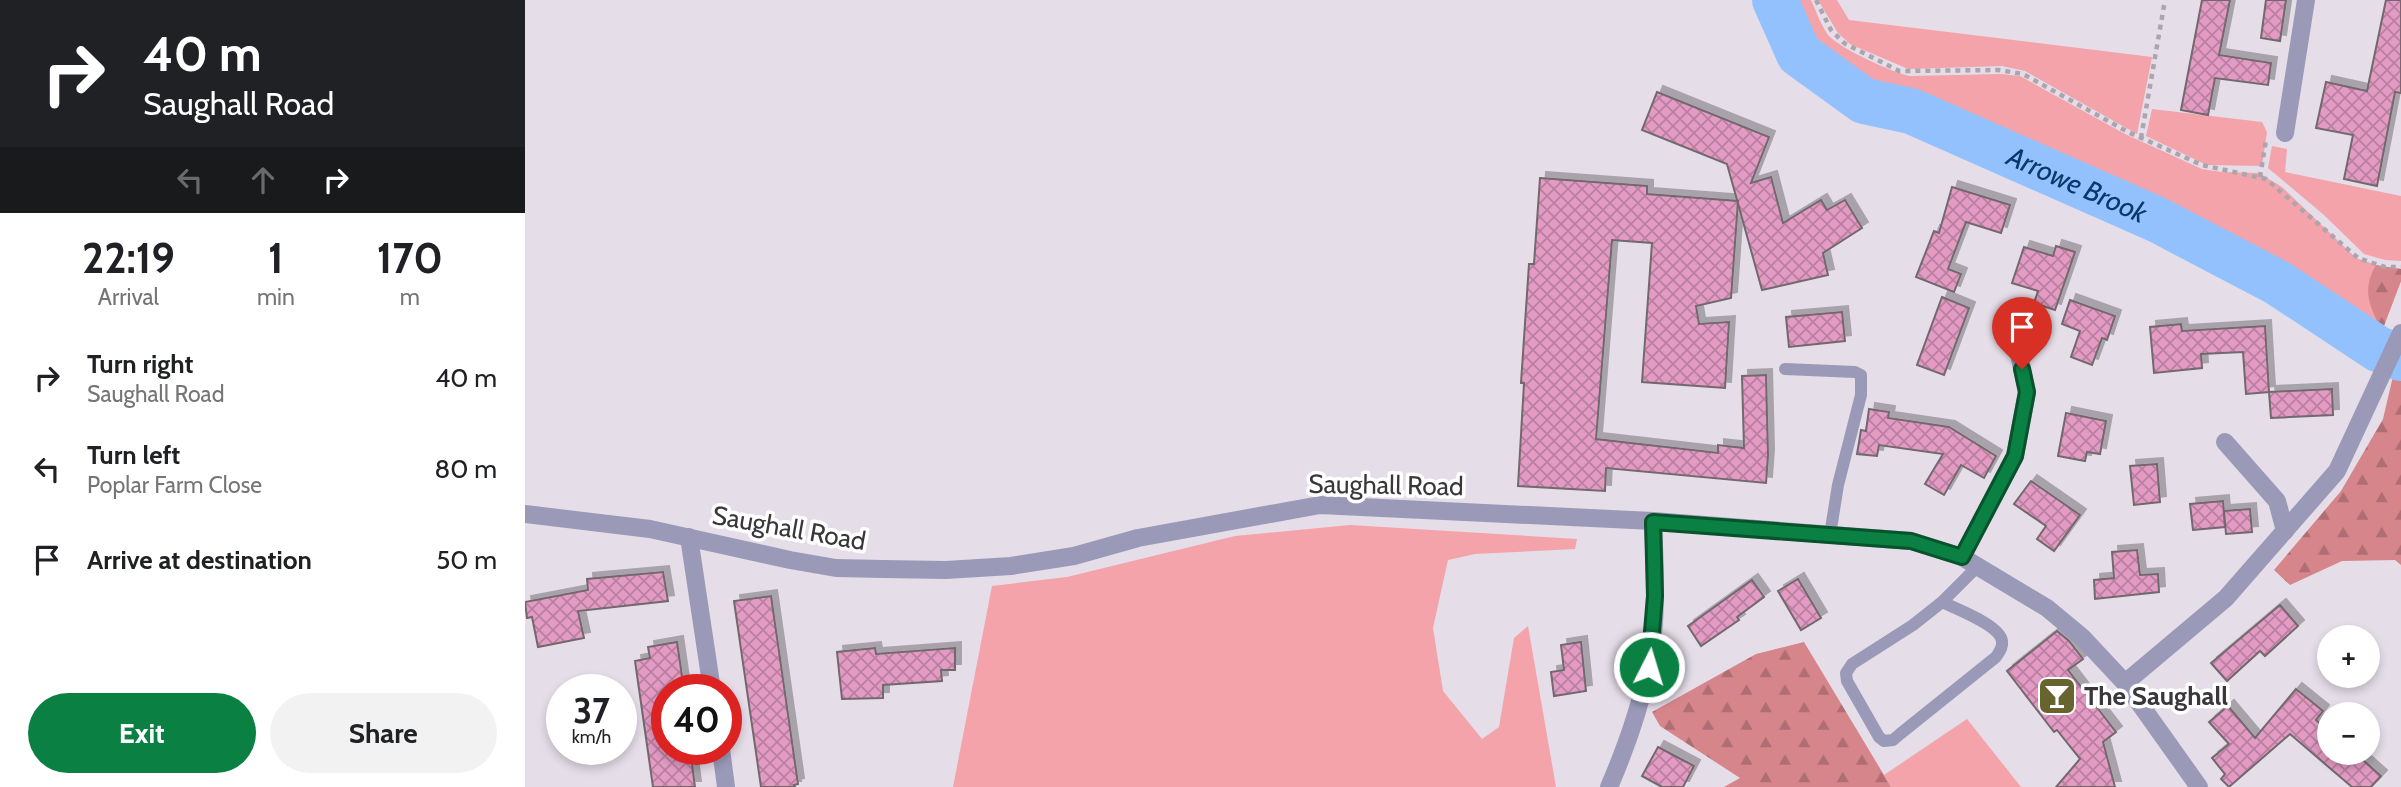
<!DOCTYPE html>
<meta charset="utf-8">
<style>
body{margin:0;font-family:Cabin,sans-serif;background:#f2f2f2;color:#202124;height:100vh;display:flex;flex-direction:column;font-size:26px;white-space:nowrap}
*{box-sizing:border-box;margin:0}
p{font-size:23px;color:#757577}
.icon{flex:none;width:38px;height:38px;fill:none;stroke:currentColor;stroke-width:2;stroke-linecap:round;stroke-linejoin:round}
.map{position:relative;flex:1;overflow:hidden}
.details{display:flex;flex-direction:column;background:#fff;width:525px}
.details>*{flex:none}
.banner{background:#202124;color:#fff;overflow:hidden}
.controls{position:absolute;left:1792px;top:625px;display:grid;gap:14px}
.controls a{display:grid;place-items:center;width:63px;height:63px;border-radius:50%;background:#fff;box-shadow:0 4px 10px #0003;font-size:35px}
.speed{position:absolute;left:21px;top:674px;display:flex;gap:14px;font-size:35px;font-weight:700;text-align:center}
.speed>*{display:grid;place-content:center;width:91px;height:91px;border-radius:50%;background:#fff;box-shadow:0 4px 10px #0003;line-height:1}
.speed small{font-size:18px;font-weight:400}
.speed .limit{border:10px solid #d22;background:#fff;color:#111}
.pin{position:absolute;display:grid;place-items:center;width:60px;height:60px;color:#fff;margin:-72px -30px;border-radius:50% 50% 50% 0;rotate:-45deg;box-shadow:0 0 7px #0007}
.pin .icon{rotate:45deg}
.me{position:absolute;width:77px;margin:-38px;rotate:5deg;stroke-linejoin:round;filter:drop-shadow(0 0 5px #0008)}
.turn{display:flex;align-items:center;gap:24px;height:147px;padding:0 28px;font-size:32px}
.turn .icon{width:91px;height:91px;stroke-width:2.5}
.turn b{display:block;font-size:49px;line-height:60px}
.lanes{display:flex;align-items:center;height:66px;padding:0 28px;background:#0003;justify-content:center;gap:35px;direction:ltr}
.lanes .off{opacity:.35}
.eta{display:flex;justify-content:space-evenly;align-items:center;height:119px;text-align:center}
.eta b{font-size:42px;font-weight:800;line-height:49px}
.button{display:flex;gap:14px;margin-top:auto;padding:14px 28px}
.button a{flex:1;height:80px;border-radius:42px;background:#0b8043;color:#fff;font-size:28px;font-weight:800;line-height:80px;text-align:center}
.button a+a{background:#f2f2f2;color:#202124}
ul{padding:0;list-style:none}
li{display:flex;align-items:center;gap:21px;height:91px;padding:0 28px}
li div{flex:1}
li b{display:block;font-size:26px}
li em{font-style:normal}
main{display:flex;flex:1;min-height:0}
.map>svg:first-child{display:block}
.grass{fill:#f3a3a9}
.forest{fill:url(#forest-firs)}
.lines{fill:none;stroke-linecap:round;stroke-linejoin:round}
.river{stroke:#93c1fe;stroke-width:46}
.building{fill:url(#building-cross-hatch);stroke:#73686e;stroke-width:2;filter:url(#shadow)}
.path{stroke:#aba5ae;stroke-width:4.5;stroke-dasharray:5 5;stroke-linecap:butt}
.service{stroke:#9a9ab8;stroke-width:12}
.minor{stroke:#9a9ab8;stroke-width:18}
.tertiary{stroke:#9a9ab8;stroke-width:18}
.route-casing{stroke:#07532c;stroke-width:18}
.route{stroke:#0b8043;stroke-width:12}
.labels{text-anchor:middle;stroke-width:7;stroke-linejoin:round;paint-order:stroke}
.street-label{font-size:26px;fill:#3a373b;stroke:#fff}
.poi-label{font-size:26px;font-weight:bold;fill:#3a373b;stroke:#fff;text-anchor:start}
.water-label{font-size:28px;font-style:italic;fill:#0a386d;stroke:#fff}
</style>
<main>
<section class="details">
<div class="banner">
<div class="turn"><svg class="icon" aria-label="right" viewBox="0 0 24 24"><path d="M7 20v-9h11M14 6l5 5-5 5"/></svg><div><b>40 m</b>Saughall Road</div></div>
<div class="lanes"><svg class="icon off" aria-label="left" viewBox="0 0 24 24"><path d="M17 20v-9H6M10 6l-5 5 5 5"/></svg><svg class="icon off" aria-label="ahead" viewBox="0 0 24 24"><path d="M12 20V5M6 11l6-6 6 6"/></svg><svg class="icon" aria-label="right" viewBox="0 0 24 24"><path d="M7 20v-9h11M14 6l5 5-5 5"/></svg></div>
</div>
<div class="eta">
<div><b>22:19</b><p>Arrival</p></div>
<div><b>1</b><p>min</p></div>
<div><b>170</b><p>m</p></div>
</div>
<ul>
<li><svg class="icon" aria-label="right" viewBox="0 0 24 24"><path d="M7 20v-9h11M14 6l5 5-5 5"/></svg><div><b>Turn right</b><p>Saughall Road</p></div><em>40 m</em></li>
<li><svg class="icon" aria-label="left" viewBox="0 0 24 24"><path d="M17 20v-9H6M10 6l-5 5 5 5"/></svg><div><b>Turn left</b><p>Poplar Farm Close</p></div><em>80 m</em></li>
<li><svg class="icon" aria-label="arrive" viewBox="0 0 24 24"><path d="M6 21V4h12l-3 4 3 4H6"/></svg><div><b>Arrive at destination</b></div><em>50 m</em></li>
</ul>
<div class="button"><a>Exit</a><a>Share</a></div>
</section>
<div class="map">
<svg width="1876" height="787" viewBox="0 0 1876 787">
<defs>
<pattern id="forest-firs" width="22" height="20" patternUnits="userSpaceOnUse" patternTransform="scale(1.75)"><rect width="22" height="20" fill="#d6858b"/><path d="M5 1l3.5 6h-7zM16 11l3.5 6h-7z" fill="#af6e73"/></pattern>
<pattern id="building-cross-hatch" width="8" height="8" patternUnits="userSpaceOnUse" patternTransform="scale(1.75)"><rect width="8" height="8" fill="#e39bc3"/><path d="M0 0l8 8M0 8l8-8" fill="none" stroke="#b97fa0"/></pattern>
<filter id="shadow"><feDropShadow dx="6" dy="-6" stdDeviation="0" flood-color="#0004"/></filter>
</defs>
<rect width="100%" height="100%" fill="#e5dde8"/>
<g class="grass">
<path d="M1265 0H1286C1291 11 1296 25 1303 35 1314 48 1368 73 1385 76L1476 74 1495 76 1600 134 1677 169 1696 172 1734 173 1757 187 1831 258 1855 266 1876 269V281L1857 331 1846 337 1817 318 1758 267 1662 214 1360 93 1303 67 1277 37Z"/>
<polygon points="1293,0 1312,0 1324,20 1627,57 1612,134 1500,71 1477,66 1383,69 1325,44 1313,33"/>
<polygon points="1627,109 1737,122 1742,132 1737,166 1682,165 1621,136"/>
<polygon points="1747,146 1762,149 1760,172 1876,196 1876,261 1860,260 1839,254 1799,215 1743,168"/>
<polygon points="825,525 1052,539 1050,549 950,554 923,560 908,628 918,691 957,739 974,727 989,638 1003,626 1031,787 428,787 467,586 542,577 710,536"/>
<polygon points="1442,719 1496,787 1366,787 1359,775"/>
</g>
<g class="forest">
<path d="M1851 265 1876 269V281L1857 331C1845 306 1836 291 1851 265Z"/>
<polygon points="1869,372 1876,376 1876,565 1870,560 1817,561 1765,585 1749,570 1816,491 1858,419"/>
<polygon points="1279,642 1359,775 1366,787 1199,787 1215,778 1135,726 1127,712 1231,654"/>
</g>
<g class="lines">
<path class="river" id="s1" d="M1250 0 1274 54 1339 101 1386 111 1633 220 1753 283 1853 349 1876 358"/>
</g>
<g class="building">
<polygon points="1677,0 1705,0 1694,55 1746,63 1743,85 1690,78 1683,115 1656,110"/>
<polygon points="1741,0 1761,0 1755,41 1736,38"/>
<polygon points="1861,0 1876,0 1876,93 1870,92 1852,186 1819,179 1828,135 1791,128 1801,82 1842,91"/>
<polygon points="1132,92 1244,137 1226,183 1246,177 1258,223 1296,200 1302,210 1320,200 1337,228 1298,253 1303,275 1237,290 1202,164 1117,130"/>
<polygon points="1015,178 1122,186 1122,194 1213,201 1206,298 1171,306 1174,324 1204,322 1200,388 1117,382 1127,243 1087,240 1071,439 1193,453 1193,445 1219,448 1217,376 1241,375 1243,455 1241,483 1081,468 1080,491 993,486 999,383 996,383 1004,264 1009,264"/>
<polygon points="1427,187 1485,205 1476,233 1441,222 1423,269 1436,274 1429,292 1391,277 1409,231 1414,233"/>
<polygon points="1531,246 1550,252 1530,310 1509,303 1513,291 1487,283 1499,247 1528,256"/>
<polygon points="1417,297 1444,308 1419,375 1392,365"/>
<polygon points="1545,300 1590,316 1582,340 1577,338 1567,365 1546,357 1555,331 1537,324"/>
<polygon points="1317,312 1320,341 1264,347 1261,317"/>
<polygon points="1656,324 1657,331 1740,326 1744,392 1721,394 1718,352 1676,354 1677,368 1629,373 1625,327"/>
<polygon points="1807,389 1808,415 1746,418 1744,392"/>
<polygon points="1344,409 1364,412 1363,418 1424,427 1471,456 1459,478 1436,465 1419,495 1400,484 1418,454 1354,445 1352,456 1332,454 1336,430 1341,431"/>
<polygon points="1541,413 1581,421 1575,454 1562,452 1560,461 1533,456"/>
<polygon points="1632,464 1635,502 1609,505 1605,466"/>
<polygon points="1506,481 1555,515 1529,551 1512,539 1521,526 1489,504"/>
<polygon points="1698,501 1700,527 1668,530 1665,504"/>
<polygon points="1725,509 1727,532 1701,534 1699,511"/>
<polygon points="1612,550 1615,575 1633,574 1634,592 1570,599 1569,580 1589,578 1587,552"/>
<polygon points="138,572 143,601 53,611 59,638 13,647 7,617 2,618 0,602 63,590 62,579"/>
<polygon points="1273,579 1296,618 1276,630 1253,591"/>
<polygon points="1227,580 1239,597 1212,617 1214,620 1176,646 1163,626"/>
<polygon points="246,596 273,784 269,785 270,787 236,787 209,601"/>
<polygon points="1755,605 1773,626 1740,656 1735,651 1702,681 1686,663"/>
<polygon points="1532,631 1544,641 1558,659 1543,670 1591,732 1578,742 1590,787 1531,787 1555,759 1532,730 1529,732 1482,671"/>
<polygon points="152,642 159,690 142,690 142,749 165,749 170,787 128,787 110,661 125,658 123,647"/>
<polygon points="1056,642 1061,691 1029,696 1026,672 1039,670 1036,645"/>
<polygon points="350,648 351,654 430,648 430,670 416,670 417,681 358,685 358,698 317,699 312,652"/>
<polygon points="1771,689 1798,711 1791,720 1804,732 1804,752 1829,752 1856,776 1846,787 1827,787 1765,734 1704,787 1696,779 1700,774 1687,758 1704,744 1684,722 1703,706 1730,738"/>
<polygon points="1133,747 1169,766 1158,787 1137,787 1117,776"/>
</g>
<g class="lines">
<g class="path">
<polyline points="1291,0 1306,30 1319,43 1374,71 1474,70 1498,74 1603,132 1677,165 1741,179 1833,258 1860,267 1876,267"/>
<polyline points="1616,138 1640,0"/>
<polyline points="1735,177 1741,140"/>
</g>
<g class="service">
<polyline points="1260,369 1330,372 1336,375 1336,395 1313,485 1305,535"/>
<path d="M1417 602C1431 609 1475 625 1477 641 1478 648 1474 652 1471 657L1375 734 1368 740 1359 741 1354 737 1322 681 1321 673 1327 664 1388 625 1417 602 1453 566"/>
</g>
<g class="minor">
<polyline points="1760,133 1781,0"/>
<polyline points="1700,442 1752,501 1760,531"/>
<polyline points="164,537 187,690"/>
<polyline points="1437,557 1490,456 1502,392 1487,321"/>
<polyline points="196,749 201,787"/>
</g>
<g class="tertiary">
<polyline points="0,514 125,529 265,560 311,568 358,569 421,570 486,566 549,556 613,538 795,505 1128,521 1386,541 1437,557 1522,608 1557,637 1600,683 1674,787"/>
<polyline points="1600,683 1701,598 1812,471 1876,333"/>
<path d="M1084 787C1100 750 1115 708 1123 668 1133 622 1130 569 1128 521"/>
</g>
</g>
<g class="lines">
<defs>
<polyline id="route" points="1124,667 1130,596 1128,522 1386,541 1437,557 1490,456 1502,392 1497,369"/>
</defs>
<use href="#route" class="route-casing"/>
<use href="#route" class="route"/>
</g>
<defs>
<symbol id="bar-square" viewBox="-11 -11 22 22"><rect x="-9" y="-9" width="18" height="18" rx="4" fill="#686430" stroke="#fff"/><path d="M-6-5H6L.8 .8V4.5H3.5V6h-7V4.5H-.8V.8Z" fill="#fff"/></symbol>
</defs>
<g fill-rule="evenodd">
<use href="#bar-square" x="1510" y="674" width="44" height="44"/>
</g>
<g class="labels">
<g class="street-label">
<text transform="translate(861 485) rotate(1)" y="9">Saughall Road</text>
<text transform="translate(264 528) rotate(10)" y="9">Saughall Road</text>
</g>
<g class="poi-label">
<text x="1559" y="705">The Saughall</text>
</g>
<g class="water-label">
<text dy="10" stroke="none"><textPath href="#s1" startOffset="369">Arrowe Brook</textPath></text>
</g>
</g>
</svg>
<div class="controls">
<a>+</a>
<a>−</a>
</div>
<div class="speed"><div>37<small>km/h</small></div><div class="limit">40</div></div>
<div class="pin" style="left:1497px;top:369px;background:#d93025"><svg class="icon" aria-label="arrive" viewBox="0 0 24 24"><path d="M6 21V4h12l-3 4 3 4H6"/></svg></div>
<svg class="me" style="left:1124px;top:667px" viewBox="-20 -20 40 40"><circle r="17" fill="#0b8043" stroke="#fff" stroke-width="3"/><path d="M0-11L8 9 0 5-8 9z" fill="#fff"/></svg>
</div>
</main>
